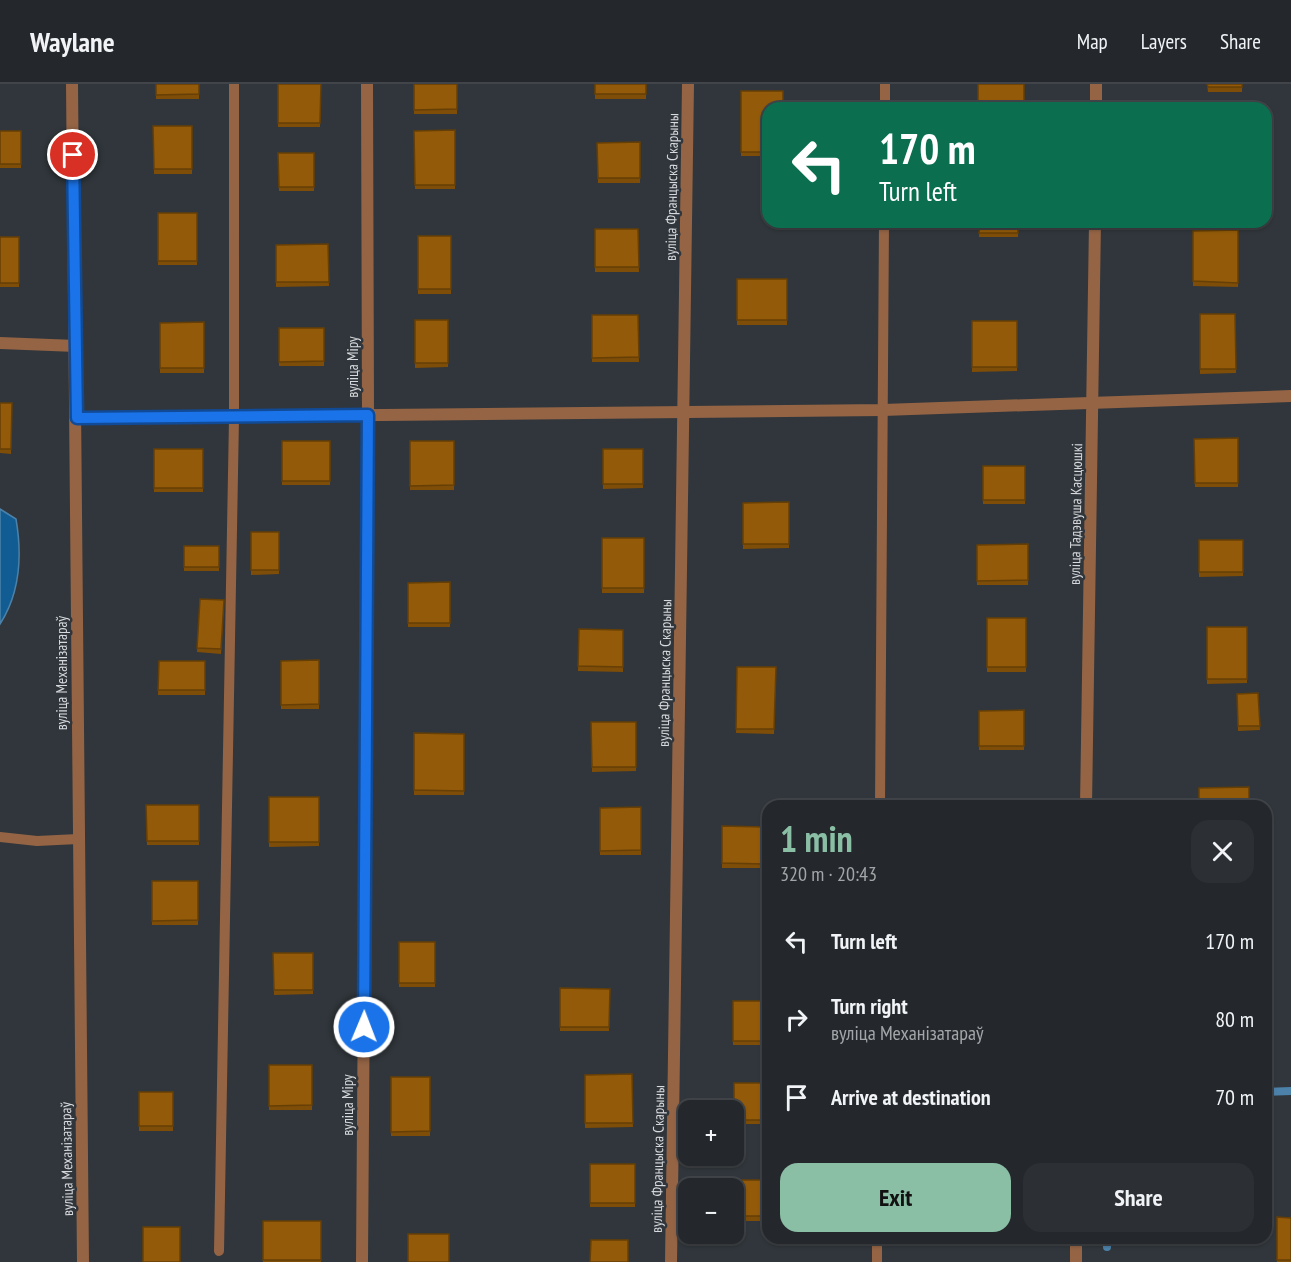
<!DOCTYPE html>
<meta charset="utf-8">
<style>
body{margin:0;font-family:"PT Sans Narrow",sans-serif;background:#2c3034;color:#f1f3f6;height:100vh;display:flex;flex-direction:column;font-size:22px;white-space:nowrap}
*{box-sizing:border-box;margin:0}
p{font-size:20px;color:#a3a6a9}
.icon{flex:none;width:33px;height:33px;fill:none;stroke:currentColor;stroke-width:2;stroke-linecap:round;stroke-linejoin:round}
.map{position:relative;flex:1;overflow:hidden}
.panel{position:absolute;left:762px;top:716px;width:510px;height:444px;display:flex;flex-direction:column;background:#24282c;border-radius:18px;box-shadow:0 2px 4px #0004,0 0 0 2px #414448}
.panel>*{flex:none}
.guide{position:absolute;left:762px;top:18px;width:510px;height:126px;border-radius:18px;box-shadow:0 2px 4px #0004,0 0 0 2px #414448;background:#0b6e4f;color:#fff;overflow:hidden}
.buttons{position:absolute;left:678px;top:1016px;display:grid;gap:12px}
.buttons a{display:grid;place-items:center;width:66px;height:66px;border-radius:12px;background:#24282c;box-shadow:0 2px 4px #0004,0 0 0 2px #414448;font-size:30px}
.pin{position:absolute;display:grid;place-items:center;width:51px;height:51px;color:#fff;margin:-26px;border:3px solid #fff;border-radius:50%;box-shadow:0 2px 6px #0007}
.me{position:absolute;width:66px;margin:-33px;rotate:1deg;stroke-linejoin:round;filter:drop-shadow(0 0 4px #0008)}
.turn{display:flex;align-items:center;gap:21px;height:126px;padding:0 18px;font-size:27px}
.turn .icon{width:78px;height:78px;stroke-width:2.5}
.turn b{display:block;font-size:42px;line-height:51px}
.round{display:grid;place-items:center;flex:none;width:63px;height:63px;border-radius:18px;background:#2c3034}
.overview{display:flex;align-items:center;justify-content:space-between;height:102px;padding:0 18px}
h1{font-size:36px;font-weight:800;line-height:45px;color:#8abfa5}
.action{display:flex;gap:12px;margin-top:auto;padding:12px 18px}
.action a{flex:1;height:69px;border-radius:18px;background:#8abfa5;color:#111;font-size:24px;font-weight:800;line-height:69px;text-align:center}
.action a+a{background:#2c3034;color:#f1f3f6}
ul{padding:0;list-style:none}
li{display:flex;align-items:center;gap:18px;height:78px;padding:0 18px}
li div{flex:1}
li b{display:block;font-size:22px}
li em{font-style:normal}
header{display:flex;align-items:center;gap:36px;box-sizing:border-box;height:84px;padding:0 30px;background:#24282c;border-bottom:2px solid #414448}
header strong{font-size:28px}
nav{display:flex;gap:33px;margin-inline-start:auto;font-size:21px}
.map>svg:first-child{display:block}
.water{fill:#115d93;stroke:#4c82a9;stroke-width:1.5}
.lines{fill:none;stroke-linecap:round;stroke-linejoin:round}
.stream{stroke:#4c82a9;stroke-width:8}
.service{stroke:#946445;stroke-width:10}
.minor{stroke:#946445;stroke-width:12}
.tertiary{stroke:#946445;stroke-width:12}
.wall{fill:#7e4d08}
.building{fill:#925a09;stroke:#663f06;stroke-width:1.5}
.route-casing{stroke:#114b97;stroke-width:15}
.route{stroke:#1a73e8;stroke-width:10}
.labels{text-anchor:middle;stroke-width:5;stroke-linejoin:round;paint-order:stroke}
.street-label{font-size:15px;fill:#d6d9dd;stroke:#30363b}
</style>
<header>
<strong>Waylane</strong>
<nav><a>Map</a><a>Layers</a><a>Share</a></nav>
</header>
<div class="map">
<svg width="1291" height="1178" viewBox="0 0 1291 1178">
<rect width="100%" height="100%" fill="#30363b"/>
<path class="water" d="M0 425 16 435C22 470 20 509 0 540Z"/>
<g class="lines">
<g class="stream">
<polyline points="1266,1008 1291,1007"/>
<polyline points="1107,1154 1107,1163"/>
</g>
<g class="service">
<polyline points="885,24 885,0"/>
<polyline points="880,722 884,138"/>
<polyline points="0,753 37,757 78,755"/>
<polyline points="219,1167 234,334 234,0"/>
<polyline points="877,1178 877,1154"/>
</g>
<g class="minor">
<polyline points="1096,24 1096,0"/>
<polyline points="0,259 76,262"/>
<polyline points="77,334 883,326 1291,312"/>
<polyline points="1086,722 1095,138"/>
<polyline points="362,1178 368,331 367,0"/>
<polyline points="671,1178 688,0"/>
<polyline points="1076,1178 1076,1154"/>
</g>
<polyline class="tertiary" points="72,0 83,1178"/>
</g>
<g class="wall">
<rect x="156" y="0" width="43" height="15"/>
<polygon points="278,0 321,0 320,43 278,43"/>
<rect x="414" y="0" width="43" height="30"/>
<rect x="595" y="0" width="51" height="15"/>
<polygon points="1207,0 1242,0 1242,8 1208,8"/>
<polygon points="741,7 768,24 768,72 741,72"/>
<polygon points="153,42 192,42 192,90 154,90"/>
<polygon points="455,46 455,105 415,105 414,47"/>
<rect x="0" y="47" width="21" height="37"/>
<polygon points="640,58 640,99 598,99 597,59"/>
<polygon points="278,69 314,69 314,107 279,107"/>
<rect x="158" y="129" width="39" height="52"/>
<polygon points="980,138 1018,138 1018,153 979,153"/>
<polygon points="595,145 638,145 639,188 595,188"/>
<polygon points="1238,146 1238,203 1193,202 1193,147"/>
<rect x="418" y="152" width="33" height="58"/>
<rect x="0" y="153" width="19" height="50"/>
<polygon points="328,160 329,202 276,203 276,161"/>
<rect x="737" y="195" width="50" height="46"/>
<polygon points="1200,230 1235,230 1236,289 1200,290"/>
<polygon points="592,231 638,231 639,278 592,278"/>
<polygon points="415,236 448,236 448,283 415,284"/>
<polygon points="972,237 1017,237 1017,287 972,288"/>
<polygon points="204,238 204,289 160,289 160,239"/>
<rect x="279" y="244" width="45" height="38"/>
<polygon points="0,319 12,319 11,370 0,369"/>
<polygon points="1238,354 1238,403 1195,403 1194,355"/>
<rect x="282" y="357" width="48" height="44"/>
<rect x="410" y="357" width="44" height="49"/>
<rect x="154" y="365" width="49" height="43"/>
<polygon points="603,365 643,365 643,404 603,405"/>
<rect x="983" y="382" width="42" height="38"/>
<polygon points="789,418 789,464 743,465 743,419"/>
<polygon points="251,448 279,448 279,490 251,491"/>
<rect x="602" y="454" width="42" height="55"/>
<polygon points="1199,456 1243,456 1243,492 1199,493"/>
<polygon points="1028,460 1028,501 977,501 977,461"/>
<rect x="184" y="462" width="35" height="25"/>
<polygon points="450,498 450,543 408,543 408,499"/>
<polygon points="200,515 224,516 221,570 197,568"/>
<rect x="987" y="534" width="39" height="54"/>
<polygon points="1207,543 1247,543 1247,599 1207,600"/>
<polygon points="579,545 623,546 623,588 578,587"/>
<polygon points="319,576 319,625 281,625 281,577"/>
<polygon points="159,577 205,577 205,611 158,611"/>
<polygon points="737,583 776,583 774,650 736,649"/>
<polygon points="1258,609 1260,646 1238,647 1237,610"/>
<polygon points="1024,626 1024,666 979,666 979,627"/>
<polygon points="591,638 636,638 636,687 592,688"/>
<polygon points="414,649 464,650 464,711 414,711"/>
<polygon points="269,713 319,713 319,762 269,763"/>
<polygon points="146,721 199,721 199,761 147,761"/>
<polygon points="641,723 641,771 600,771 600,724"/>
<polygon points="722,742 768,743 768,784 722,784"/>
<rect x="152" y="797" width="46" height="44"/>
<rect x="399" y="858" width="36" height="45"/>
<polygon points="273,869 313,869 313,910 274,911"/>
<polygon points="560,904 610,905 609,947 560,947"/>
<rect x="733" y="917" width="35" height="44"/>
<rect x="269" y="981" width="43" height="45"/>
<polygon points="632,990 633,1043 585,1044 585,991"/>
<rect x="391" y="993" width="39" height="59"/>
<rect x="734" y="999" width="34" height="41"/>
<rect x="139" y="1008" width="34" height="39"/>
<rect x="590" y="1080" width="45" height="43"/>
<polygon points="768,1096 768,1137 734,1137 734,1104"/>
<polygon points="1277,1133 1291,1134 1291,1178 1277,1178"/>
<rect x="263" y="1137" width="58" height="41"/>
</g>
<g class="building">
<polygon points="156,0 199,0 199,10 156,11"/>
<polygon points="278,0 321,0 320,39 278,39"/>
<polygon points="414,0 457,0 457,25 414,26"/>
<rect x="595" y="0" width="51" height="10"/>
<rect x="978" y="0" width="46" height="24"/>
<polygon points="1207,0 1242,0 1242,3 1208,3"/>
<polygon points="741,7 783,7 783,24 768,24 768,68 741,68"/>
<polygon points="153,42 192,42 192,85 154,85"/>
<polygon points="455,46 455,101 415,101 414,47"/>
<rect x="0" y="47" width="21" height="33"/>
<polygon points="640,58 640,94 598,94 597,59"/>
<polygon points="278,69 314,69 314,103 279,103"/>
<rect x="158" y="129" width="39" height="48"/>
<polygon points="980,138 1018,138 1018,149 979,149"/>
<polygon points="595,145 638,145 639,183 595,183"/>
<polygon points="1238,146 1238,199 1193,197 1193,147"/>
<rect x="418" y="152" width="33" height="53"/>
<rect x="0" y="153" width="19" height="46"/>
<polygon points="328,160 329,198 276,198 276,161"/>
<rect x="737" y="195" width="50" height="41"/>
<polygon points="1200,230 1235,230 1236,285 1200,285"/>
<polygon points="592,231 638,231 639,273 592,274"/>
<rect x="415" y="236" width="33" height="43"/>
<rect x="972" y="237" width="45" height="46"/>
<polygon points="204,238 204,284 160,284 160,239"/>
<polygon points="279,244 324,244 324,277 279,278"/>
<polygon points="0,319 12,319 11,365 0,365"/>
<polygon points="1238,354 1238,399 1195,399 1194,355"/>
<rect x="282" y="357" width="48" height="40"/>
<polygon points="410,357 454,357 454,401 410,402"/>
<rect x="154" y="365" width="49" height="39"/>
<rect x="603" y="365" width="40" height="35"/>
<rect x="983" y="382" width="42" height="34"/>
<polygon points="789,418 789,460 743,460 743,419"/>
<rect x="251" y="448" width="28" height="38"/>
<rect x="602" y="454" width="42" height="50"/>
<rect x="1199" y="456" width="44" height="32"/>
<polygon points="1028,460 1028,496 977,497 977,461"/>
<rect x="184" y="462" width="35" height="21"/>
<polygon points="450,498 450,539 408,539 408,499"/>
<polygon points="200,515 224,516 221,565 197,564"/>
<rect x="987" y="534" width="39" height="49"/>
<rect x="1207" y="543" width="40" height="52"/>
<polygon points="579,545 623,546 623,583 578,582"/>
<polygon points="319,576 319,620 281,621 281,577"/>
<polygon points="159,577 205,577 205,606 158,606"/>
<polygon points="737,583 776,583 774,645 736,645"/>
<polygon points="1258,609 1260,642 1238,642 1237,610"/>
<polygon points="1024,626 1024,662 979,662 979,627"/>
<polygon points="591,638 636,638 636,683 592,683"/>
<polygon points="414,649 464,650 464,707 414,706"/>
<polygon points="1249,703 1249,722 1199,722 1199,704"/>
<rect x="269" y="713" width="50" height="45"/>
<rect x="980" y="716" width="51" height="6"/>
<polygon points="146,721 199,721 199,757 147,757"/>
<polygon points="641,723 641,766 600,767 600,724"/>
<polygon points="722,742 768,743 768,780 722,779"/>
<polygon points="152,797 198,797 198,836 152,837"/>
<rect x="399" y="858" width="36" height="41"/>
<polygon points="273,869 313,869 313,906 274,906"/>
<polygon points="560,904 610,905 609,943 560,943"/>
<rect x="733" y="917" width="35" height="40"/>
<polygon points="269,981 312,981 312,1021 269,1022"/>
<polygon points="632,990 633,1039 585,1039 585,991"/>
<polygon points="391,993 430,993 430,1047 391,1048"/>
<rect x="734" y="999" width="34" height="37"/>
<rect x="139" y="1008" width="34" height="34"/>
<rect x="590" y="1080" width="45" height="39"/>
<polygon points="730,1096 768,1096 768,1132 734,1132 734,1104 730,1104"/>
<polygon points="1277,1133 1291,1134 1291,1176 1277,1176"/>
<rect x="263" y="1137" width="58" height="39"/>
<rect x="143" y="1143" width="37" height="35"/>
<rect x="408" y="1150" width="41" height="28"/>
<polygon points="591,1156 628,1156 628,1178 590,1178"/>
</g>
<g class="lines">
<defs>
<polyline id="route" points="73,71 77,334 368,331 364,943"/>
</defs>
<use href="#route" class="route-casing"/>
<use href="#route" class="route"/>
</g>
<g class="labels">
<g class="street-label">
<text transform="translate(672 103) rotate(-89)" y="5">вуліца Францыска Скарыны</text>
<text transform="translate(353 283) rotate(-90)" y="5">вуліца Міру</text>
<text transform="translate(1076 430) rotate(-89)" y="5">вуліца Тадэвуша Касцюшкі</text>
<text transform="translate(62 589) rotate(-90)" y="5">вуліца Механізатараў</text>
<text transform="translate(665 589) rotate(-89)" y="5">вуліца Францыска Скарыны</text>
<text transform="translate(348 1021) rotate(-90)" y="5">вуліца Міру</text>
<text transform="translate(67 1075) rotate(-91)" y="5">вуліца Механізатараў</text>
<text transform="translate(658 1075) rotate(-89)" y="5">вуліца Францыска Скарыны</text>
</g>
</g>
</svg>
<div class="buttons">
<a>+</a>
<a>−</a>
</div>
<div class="pin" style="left:73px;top:71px;background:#d93025"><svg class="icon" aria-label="arrive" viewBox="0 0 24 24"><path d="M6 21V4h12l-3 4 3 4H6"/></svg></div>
<svg class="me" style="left:364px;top:943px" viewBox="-20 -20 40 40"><circle r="17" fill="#1a73e8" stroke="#fff" stroke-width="3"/><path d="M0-11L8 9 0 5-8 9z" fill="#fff"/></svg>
<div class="guide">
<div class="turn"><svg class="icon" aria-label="left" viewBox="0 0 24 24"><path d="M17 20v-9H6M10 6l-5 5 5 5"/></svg><div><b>170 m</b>Turn left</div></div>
</div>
<section class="panel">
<div class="overview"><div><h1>1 min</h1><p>320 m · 20:43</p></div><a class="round"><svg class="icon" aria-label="close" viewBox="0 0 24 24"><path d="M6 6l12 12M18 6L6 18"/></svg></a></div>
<ul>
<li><svg class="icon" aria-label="left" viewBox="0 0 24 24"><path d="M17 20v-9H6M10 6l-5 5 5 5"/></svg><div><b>Turn left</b></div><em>170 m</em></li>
<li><svg class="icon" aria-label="right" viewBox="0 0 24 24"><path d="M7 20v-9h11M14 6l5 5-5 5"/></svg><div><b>Turn right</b><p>вуліца Механізатараў</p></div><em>80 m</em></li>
<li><svg class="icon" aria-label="arrive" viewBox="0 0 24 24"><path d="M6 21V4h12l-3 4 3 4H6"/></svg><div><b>Arrive at destination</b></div><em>70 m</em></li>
</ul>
<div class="action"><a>Exit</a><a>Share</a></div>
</section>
</div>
